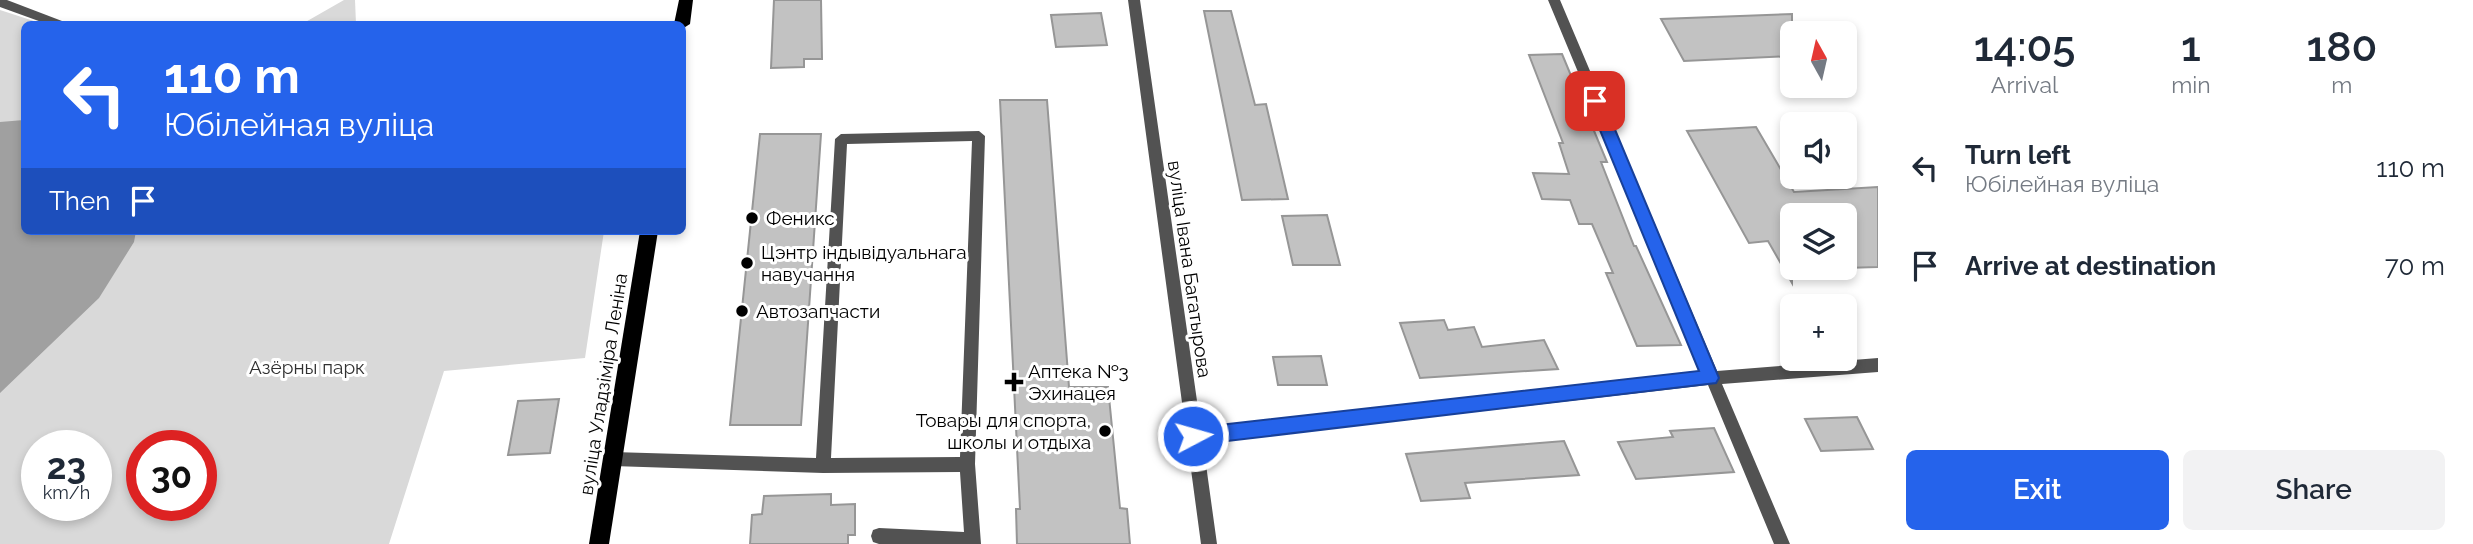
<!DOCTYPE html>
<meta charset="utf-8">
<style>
body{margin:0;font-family:Raleway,sans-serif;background:#f2f2f3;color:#1f2937;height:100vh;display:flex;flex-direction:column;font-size:26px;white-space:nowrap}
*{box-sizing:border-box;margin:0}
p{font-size:23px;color:#747a83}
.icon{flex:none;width:38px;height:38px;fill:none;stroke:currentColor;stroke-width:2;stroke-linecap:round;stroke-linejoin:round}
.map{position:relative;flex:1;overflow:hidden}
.details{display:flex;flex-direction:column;background:#fff;width:595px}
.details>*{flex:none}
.hud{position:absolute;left:21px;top:21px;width:665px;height:214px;border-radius:10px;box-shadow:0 4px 10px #0003;background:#2563eb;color:#fff;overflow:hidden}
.needle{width:46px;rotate:352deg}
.fabs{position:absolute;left:1780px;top:21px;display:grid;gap:14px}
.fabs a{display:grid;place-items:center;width:77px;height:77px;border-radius:10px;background:#fff;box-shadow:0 4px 10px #0003;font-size:35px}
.speed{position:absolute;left:21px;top:430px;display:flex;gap:14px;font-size:35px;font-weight:700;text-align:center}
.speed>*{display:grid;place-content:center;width:91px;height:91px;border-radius:50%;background:#fff;box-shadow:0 4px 10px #0003;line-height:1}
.speed small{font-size:18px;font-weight:400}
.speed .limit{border:10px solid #d22;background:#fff;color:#111}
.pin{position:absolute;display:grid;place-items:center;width:60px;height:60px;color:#fff;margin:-30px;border-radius:14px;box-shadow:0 4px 10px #0006}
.me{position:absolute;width:77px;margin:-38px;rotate:84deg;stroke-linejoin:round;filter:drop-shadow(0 0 5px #0008)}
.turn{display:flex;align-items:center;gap:24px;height:147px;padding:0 28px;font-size:32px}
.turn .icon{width:91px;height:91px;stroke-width:2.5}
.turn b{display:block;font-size:49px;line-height:60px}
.then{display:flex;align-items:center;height:66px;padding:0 28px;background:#0003;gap:14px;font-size:26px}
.eta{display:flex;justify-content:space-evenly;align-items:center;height:119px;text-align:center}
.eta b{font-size:42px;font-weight:600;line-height:49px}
.action{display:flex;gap:14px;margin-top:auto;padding:14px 28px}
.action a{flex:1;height:80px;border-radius:10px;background:#2563eb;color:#fff;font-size:28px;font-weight:600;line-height:80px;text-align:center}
.action a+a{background:#f2f2f3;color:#1f2937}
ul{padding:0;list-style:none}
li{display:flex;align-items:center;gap:21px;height:98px;padding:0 28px}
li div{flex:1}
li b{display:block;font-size:26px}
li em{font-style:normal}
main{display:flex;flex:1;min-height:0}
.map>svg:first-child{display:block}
.green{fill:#d9d9d9;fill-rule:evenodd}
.water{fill:#a0a0a0}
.building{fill:#c2c2c2;stroke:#969696;stroke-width:2}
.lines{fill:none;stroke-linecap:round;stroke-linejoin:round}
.service{fill:#525252;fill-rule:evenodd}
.minor{fill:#525252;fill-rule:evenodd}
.primary{fill:#000;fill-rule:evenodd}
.route{fill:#2563eb;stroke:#184099;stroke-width:2}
.poi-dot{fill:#000;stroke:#fff;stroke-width:2.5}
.labels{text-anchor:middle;stroke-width:6;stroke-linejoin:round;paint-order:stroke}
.poi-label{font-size:19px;fill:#000;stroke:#fff;text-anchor:start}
.street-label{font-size:19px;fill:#000;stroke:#fff}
.park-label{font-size:19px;fill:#303030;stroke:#fff}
</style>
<main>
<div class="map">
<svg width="1878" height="544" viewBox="0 0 1878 544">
<rect width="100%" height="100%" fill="#fff"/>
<g class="green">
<polygon points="344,0 355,0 356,24 302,24"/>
<path d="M0 10 43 24H24V231H604L585 358 444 371 389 544H0ZM37 446H96V506H37ZM142 446H201V506H142Z"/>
</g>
<polygon class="water" points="24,120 24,231 136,231 134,242 99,298 0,393 0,122"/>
<g class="building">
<polygon points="774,0 821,0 822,59 804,59 804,67 771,68"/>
<polygon points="1204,11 1231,11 1255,105 1266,104 1288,199 1242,200"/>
<polygon points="1101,13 1107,45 1056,47 1051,15"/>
<polygon points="1792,14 1792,56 1684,61 1661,19"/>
<polygon points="1562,54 1607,162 1601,162 1634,246 1636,246 1681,345 1637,346 1606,273 1613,273 1592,224 1579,224 1570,200 1542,199 1533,173 1569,174 1559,143 1563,143 1529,55"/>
<polygon points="1000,100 1047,100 1069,387 1108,387 1120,508 1127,509 1130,544 1017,544 1016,509 1020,509"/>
<polygon points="1756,127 1794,192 1878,187 1878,267 1844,268 1844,215 1792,215 1792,283 1768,241 1749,243 1687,131"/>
<polygon points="760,134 821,134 801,425 730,425"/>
<polygon points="1327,215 1340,265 1293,265 1282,216"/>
<polygon points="1444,320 1448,330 1474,327 1482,347 1544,340 1558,369 1420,378 1400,323"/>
<polygon points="1321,356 1327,385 1278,385 1273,357"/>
<polygon points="559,399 550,453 508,455 518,401"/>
<polygon points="1857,417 1873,449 1821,451 1805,419"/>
<polygon points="1714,428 1734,472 1636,479 1618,442 1673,437 1670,431"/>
<polygon points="1564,441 1579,475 1465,483 1470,498 1421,501 1406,454"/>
<polygon points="831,494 831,505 855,504 855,535 848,535 848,544 750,544 752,515 762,514 764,496"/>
</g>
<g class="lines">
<g class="service">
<polygon points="0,0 7,0 62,21 64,24 47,24 0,7"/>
<path d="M979 131 985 136 975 464 981 544H879L873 542 871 536 873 530 879 528 964 532 960 472 823 473 613 466 608 464 605 459 608 454 613 452 816 458 835 139 841 134ZM972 141 960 457 831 458 847 144Z"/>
</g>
<polygon class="minor" points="1128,0 1140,0 1201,429 1703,372 1548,0 1560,0 1717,371 1878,358 1878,372 1722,384 1790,544 1774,544 1708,385 1203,443 1217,544 1201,544"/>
<g class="primary">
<polygon points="679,0 693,0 690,24 682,29 682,24 674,24"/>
<polygon points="640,231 658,231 609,544 589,544"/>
</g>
</g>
<polygon class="route" points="1595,95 1603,101 1719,378 1716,383 1193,445 1187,442 1185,436 1187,431 1193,428 1699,371 1588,101"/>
<g class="poi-dot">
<circle cx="752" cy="218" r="7"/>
<circle cx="747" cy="263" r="7"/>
<circle cx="742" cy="311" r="7"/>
<path d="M1010.5 371.5h7v7h7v7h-7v7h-7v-7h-7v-7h7z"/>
<circle cx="1105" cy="431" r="7"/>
</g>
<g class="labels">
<g class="poi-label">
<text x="766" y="225">Феникс</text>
<text x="761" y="259">Цэнтр індывідуальнага<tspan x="761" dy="22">навучання</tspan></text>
<text x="756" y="318">Автозапчасти</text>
<text x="1028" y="378">Аптека №3<tspan x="1028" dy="22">Эхинацея</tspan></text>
<text x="1091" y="427" text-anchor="end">Товары для спорта,<tspan x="1091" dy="22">школы и отдыха</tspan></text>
</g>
<g class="street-label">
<text transform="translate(1190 269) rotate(82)" y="7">вуліца Івана Багатырова</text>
<text transform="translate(603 384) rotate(-81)" y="7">вуліца Уладзіміра Леніна</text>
</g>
<g class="park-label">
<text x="307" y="374">Азёрны парк</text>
</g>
</g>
</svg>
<div class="fabs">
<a><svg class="needle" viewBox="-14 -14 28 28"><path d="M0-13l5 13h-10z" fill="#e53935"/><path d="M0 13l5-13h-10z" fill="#747a83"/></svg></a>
<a><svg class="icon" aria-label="sound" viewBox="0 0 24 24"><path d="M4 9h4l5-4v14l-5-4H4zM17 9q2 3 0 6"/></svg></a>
<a><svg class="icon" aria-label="layers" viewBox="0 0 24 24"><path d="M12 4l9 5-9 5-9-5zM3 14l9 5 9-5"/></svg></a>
<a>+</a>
</div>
<div class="speed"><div>23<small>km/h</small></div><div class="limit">30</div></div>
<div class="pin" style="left:1595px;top:101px;background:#d93025"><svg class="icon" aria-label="arrive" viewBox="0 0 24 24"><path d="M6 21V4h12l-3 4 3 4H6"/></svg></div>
<svg class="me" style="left:1193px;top:436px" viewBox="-20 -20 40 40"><circle r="17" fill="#2563eb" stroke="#fff" stroke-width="3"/><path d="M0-11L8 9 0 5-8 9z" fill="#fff"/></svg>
<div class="hud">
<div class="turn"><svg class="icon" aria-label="left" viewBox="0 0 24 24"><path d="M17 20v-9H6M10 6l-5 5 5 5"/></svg><div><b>110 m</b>Юбілейная вуліца</div></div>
<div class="then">Then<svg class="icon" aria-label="arrive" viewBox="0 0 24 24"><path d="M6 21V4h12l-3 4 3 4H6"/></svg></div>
</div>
</div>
<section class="details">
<div class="eta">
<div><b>14:05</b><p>Arrival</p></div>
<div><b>1</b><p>min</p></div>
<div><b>180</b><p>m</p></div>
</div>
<ul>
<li><svg class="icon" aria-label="left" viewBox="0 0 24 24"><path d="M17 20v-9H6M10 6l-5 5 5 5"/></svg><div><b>Turn left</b><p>Юбілейная вуліца</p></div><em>110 m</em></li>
<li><svg class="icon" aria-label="arrive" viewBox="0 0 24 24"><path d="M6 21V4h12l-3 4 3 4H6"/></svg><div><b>Arrive at destination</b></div><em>70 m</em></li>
</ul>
<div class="action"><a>Exit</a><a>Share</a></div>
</section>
</main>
